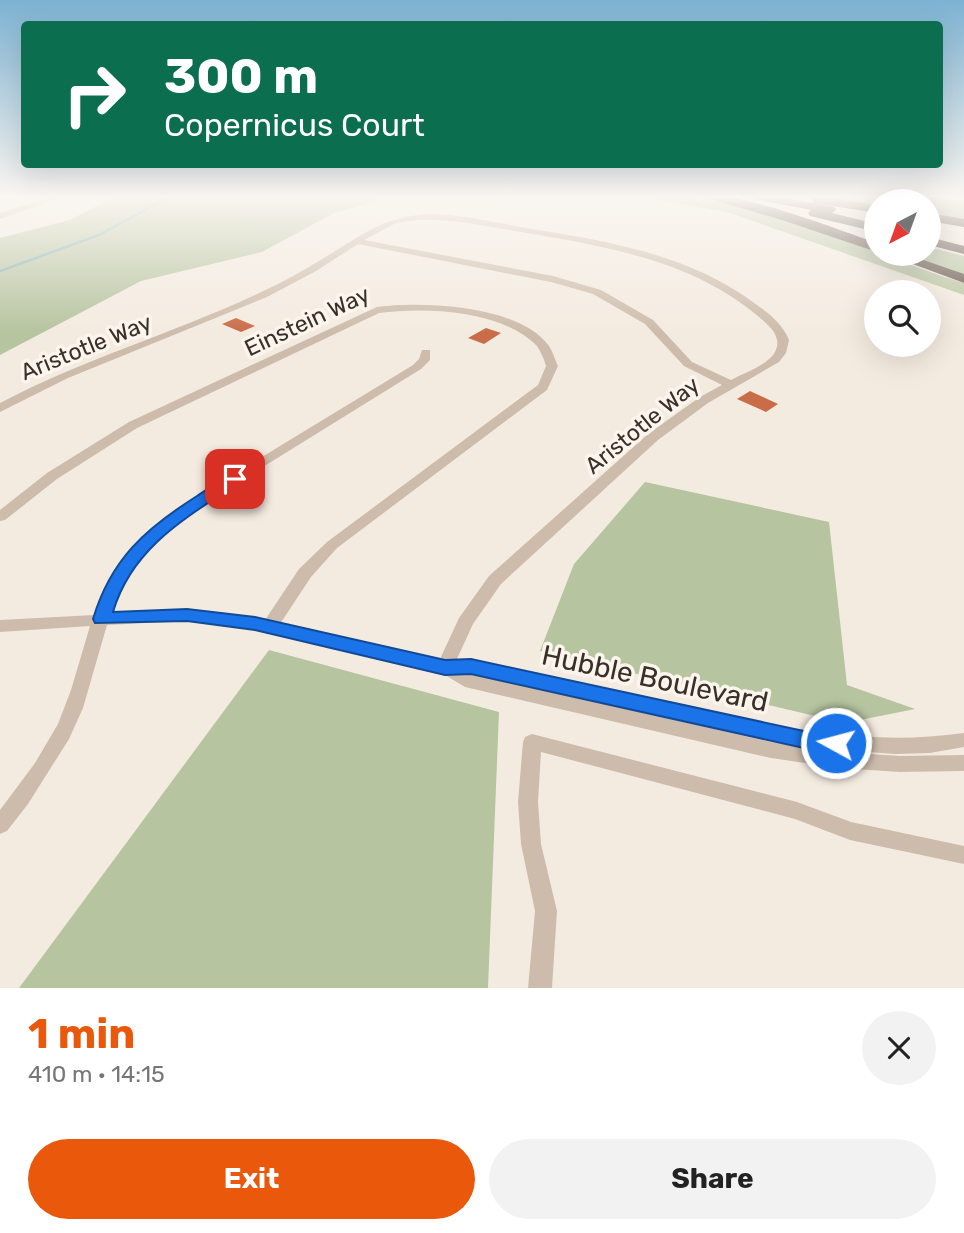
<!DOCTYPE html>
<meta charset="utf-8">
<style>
body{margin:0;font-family:Rubik,sans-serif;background:#f2f2f2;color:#222;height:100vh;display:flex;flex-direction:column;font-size:26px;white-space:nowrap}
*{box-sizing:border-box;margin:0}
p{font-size:23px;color:#767676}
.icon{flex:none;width:38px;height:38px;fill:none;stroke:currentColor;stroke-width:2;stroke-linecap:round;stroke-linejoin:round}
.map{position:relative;height:988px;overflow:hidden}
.sheet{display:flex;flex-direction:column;background:#fff;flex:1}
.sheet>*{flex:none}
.top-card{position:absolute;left:21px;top:21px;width:922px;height:147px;border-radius:7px;box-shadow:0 7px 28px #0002;background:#0b6e4f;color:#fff;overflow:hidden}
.needle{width:46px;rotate:221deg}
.buttons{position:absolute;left:864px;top:189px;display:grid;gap:14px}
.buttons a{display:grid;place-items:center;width:77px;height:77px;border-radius:50%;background:#fff;box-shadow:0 7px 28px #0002;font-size:35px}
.pin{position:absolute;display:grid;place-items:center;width:60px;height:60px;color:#fff;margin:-30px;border-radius:14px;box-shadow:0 4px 10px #0006}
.me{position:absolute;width:77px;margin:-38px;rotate:277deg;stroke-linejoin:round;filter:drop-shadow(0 0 5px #0008)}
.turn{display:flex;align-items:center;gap:24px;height:147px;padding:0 28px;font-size:32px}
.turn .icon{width:91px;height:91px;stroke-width:2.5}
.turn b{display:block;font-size:49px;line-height:60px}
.round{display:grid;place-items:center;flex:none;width:74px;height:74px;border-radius:37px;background:#f2f2f2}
.summary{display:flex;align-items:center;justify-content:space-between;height:119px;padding:0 28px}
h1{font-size:42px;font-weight:700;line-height:52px;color:#ea580c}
.primary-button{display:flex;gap:14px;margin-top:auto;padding:14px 28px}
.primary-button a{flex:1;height:80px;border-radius:42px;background:#ea580c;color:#fff;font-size:28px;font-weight:700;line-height:80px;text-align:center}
.primary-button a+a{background:#f2f2f2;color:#222}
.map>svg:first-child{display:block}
.green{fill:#b6c49f}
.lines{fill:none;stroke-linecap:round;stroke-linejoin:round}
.stream{stroke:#7daeb2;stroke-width:2.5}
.building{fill:#c96c48}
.minor{fill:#cdbcab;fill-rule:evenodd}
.highway{fill:#5c4a41;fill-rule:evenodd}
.route{fill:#1a73e8;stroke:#114b97;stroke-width:2}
.labels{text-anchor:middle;stroke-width:7;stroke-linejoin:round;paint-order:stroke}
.street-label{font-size:23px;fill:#3a302a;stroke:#fbf5ed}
.near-street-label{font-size:28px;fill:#3a302a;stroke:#fbf5ed}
</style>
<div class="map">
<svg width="964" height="988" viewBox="0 0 964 988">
<rect width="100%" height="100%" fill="#f4ebe0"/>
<g class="green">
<polygon points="118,195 399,195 334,213 262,252 141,281 0,355 0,238 70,220"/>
<path d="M631 195C647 195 664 193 679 195 778 205 870 255 964 283V295L727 212Z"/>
<polygon points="800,195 958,195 964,196 964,219 929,214 929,201 877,201 877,206"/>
<polygon points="929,247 964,256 964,275 903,254 929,254"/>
<polygon points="645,482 829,522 847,685 915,709 845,723 540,651 574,564"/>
<polygon points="269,650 499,712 488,988 19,988"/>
</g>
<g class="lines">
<polyline class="stream" points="0,271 99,235 173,195"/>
</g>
<g class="building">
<polygon points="236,318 255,326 241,332 222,324"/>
<polygon points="486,328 501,333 484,344 468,338"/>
<polygon points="750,391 778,404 766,412 737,399"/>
</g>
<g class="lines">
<g class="minor">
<polygon points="57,195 68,195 0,219 0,213"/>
<path d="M430 214C463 215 494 222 526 228 607 241 690 254 757 305 770 314 783 325 789 340L786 353 779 362 708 403 658 440 501 584 473 624 456 661H471C542 675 614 690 685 706 782 727 864 747 964 733V747L930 753 895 754 826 749 758 736 468 673 771 742 839 752 900 756 964 755V771L900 772 839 768 771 758 465 687 440 672 255 630 187 621 107 625 83 708 69 739 28 804 7 831 0 834V810L35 763 58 724 71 690 90 626 0 632V620L94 615C127 527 187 503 262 457 312 426 363 396 413 365L419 359 422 350H430V360L421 369 211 499 174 524 142 554 131 570 111 614 187 609 265 620 299 569 327 542 538 385 546 366C544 359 541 352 537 346 502 310 426 307 379 313L137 428 57 479 5 520 0 521V510L47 473 129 422 377 307C423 301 519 305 549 346 553 352 555 360 558 366L547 390 337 548 311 577 280 624 440 659 459 618 489 576 648 434 700 397 722 385 684 366 645 324 593 294 551 282 358 244 316 271 267 297 68 378 0 412V403C83 359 174 333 259 293 281 283 303 271 324 258 362 235 384 216 430 214ZM417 220C454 218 490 227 527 233 609 247 693 261 759 317 769 325 783 337 775 352 768 365 744 373 731 380L692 362 653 320 601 290 553 276 364 240 396 223Z"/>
<polygon points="532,734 797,802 851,822 964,846 964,864 850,840 795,819 541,752 538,802 541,844 557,911 552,988 528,988 535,911 521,844 518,802 523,742 525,737"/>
</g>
<g class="highway">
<path d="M696 195C743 192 830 227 877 243V252L782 220Z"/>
<polygon points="748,195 771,195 834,207 836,210 832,213 877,224 877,232 810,216 808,213 811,210 754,199"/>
<polygon points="817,196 877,205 877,213 813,203 813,197"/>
<polygon points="929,213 964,219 964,227 929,221"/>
<polygon points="929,237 964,246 964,254 929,245"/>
<polygon points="886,254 906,254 964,274 964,283"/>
</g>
</g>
<linearGradient id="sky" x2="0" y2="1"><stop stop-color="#7db2d2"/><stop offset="0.59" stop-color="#faf6f1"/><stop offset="1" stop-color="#faf6f1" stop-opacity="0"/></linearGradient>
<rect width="964" height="333" fill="url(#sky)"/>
<path class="route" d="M235 474 240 476 242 479 240 482C187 517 132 547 113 612L187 609 255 617 445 660 471 659 813 733 844 737 847 743 844 749 836 752 813 750 471 674 445 675 255 630 187 621 95 623 93 619C111 559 145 529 197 496 208 489 221 478 235 474Z"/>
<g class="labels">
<g class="street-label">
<text transform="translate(307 321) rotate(-25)" y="8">Einstein Way</text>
<text transform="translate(86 347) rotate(-22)" y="8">Aristotle Way</text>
<text transform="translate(642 425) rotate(-39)" y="8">Aristotle Way</text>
</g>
<g class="near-street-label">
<text transform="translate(655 678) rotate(12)" y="10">Hubble Boulevard</text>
</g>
</g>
</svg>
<div class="buttons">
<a><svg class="needle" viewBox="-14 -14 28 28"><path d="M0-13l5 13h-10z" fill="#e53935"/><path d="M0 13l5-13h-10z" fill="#767676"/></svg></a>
<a><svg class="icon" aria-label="search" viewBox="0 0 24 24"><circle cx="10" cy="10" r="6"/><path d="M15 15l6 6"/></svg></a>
</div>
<div class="pin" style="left:235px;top:479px;background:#d93025"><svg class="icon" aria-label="arrive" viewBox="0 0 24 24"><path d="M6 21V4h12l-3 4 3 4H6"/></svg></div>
<svg class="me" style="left:836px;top:743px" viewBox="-20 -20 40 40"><circle r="17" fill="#1a73e8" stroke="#fff" stroke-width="3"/><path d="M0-11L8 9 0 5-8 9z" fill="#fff"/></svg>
<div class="top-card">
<div class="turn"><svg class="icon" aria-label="right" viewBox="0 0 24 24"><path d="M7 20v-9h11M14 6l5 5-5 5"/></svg><div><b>300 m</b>Copernicus Court</div></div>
</div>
</div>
<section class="sheet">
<div class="summary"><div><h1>1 min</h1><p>410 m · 14:15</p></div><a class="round"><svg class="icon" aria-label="close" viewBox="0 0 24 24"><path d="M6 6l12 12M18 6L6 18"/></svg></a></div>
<div class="primary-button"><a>Exit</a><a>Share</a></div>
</section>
